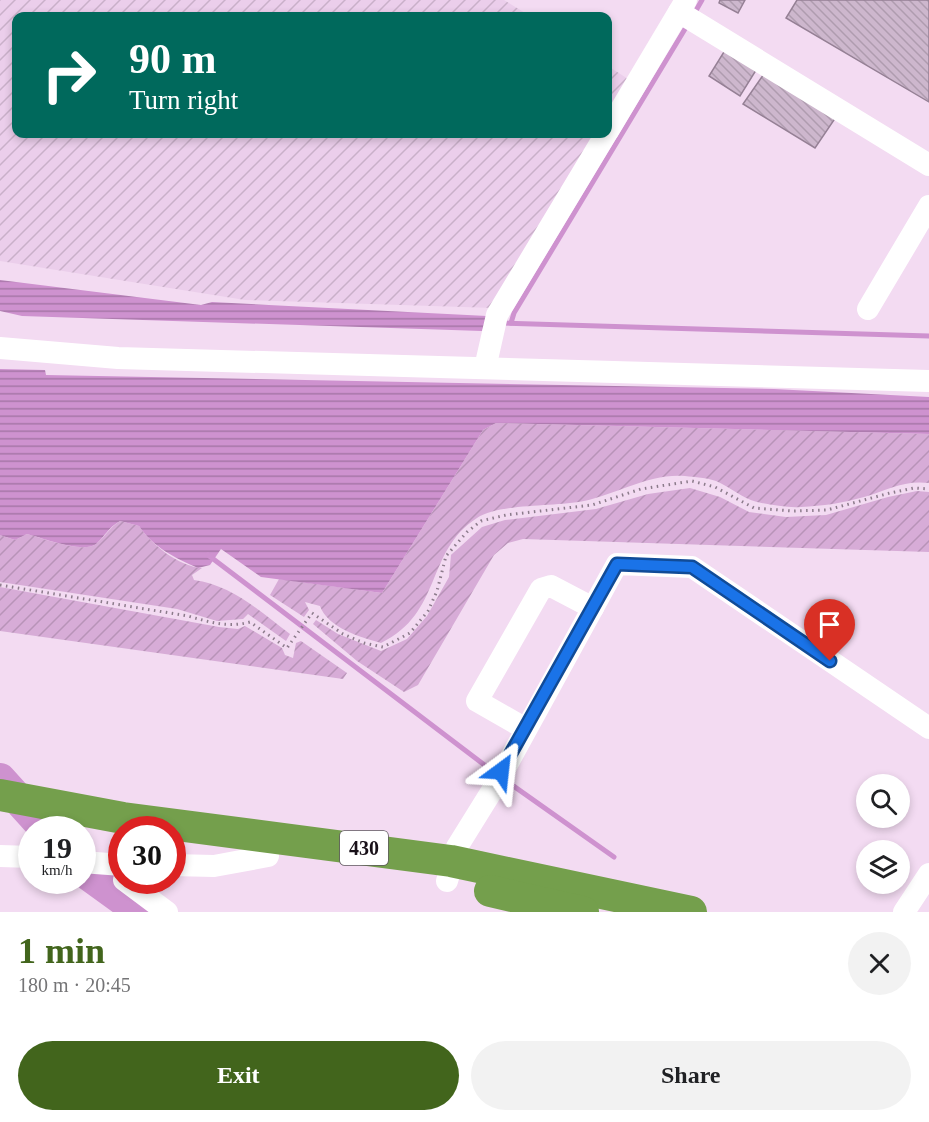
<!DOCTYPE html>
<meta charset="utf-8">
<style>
body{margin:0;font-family:Georgia,serif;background:#f2f2f2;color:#202124;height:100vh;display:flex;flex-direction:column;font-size:22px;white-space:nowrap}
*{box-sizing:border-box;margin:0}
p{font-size:20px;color:#757577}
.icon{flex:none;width:33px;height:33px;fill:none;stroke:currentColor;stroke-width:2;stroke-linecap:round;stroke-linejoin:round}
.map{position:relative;height:912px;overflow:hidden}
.drawer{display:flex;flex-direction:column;background:#fff;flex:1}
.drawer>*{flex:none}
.banner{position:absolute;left:12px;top:12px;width:600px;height:126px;border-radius:12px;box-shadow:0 3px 9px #0003;background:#00695c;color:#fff;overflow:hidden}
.buttons{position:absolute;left:856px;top:774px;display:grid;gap:12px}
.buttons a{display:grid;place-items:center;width:54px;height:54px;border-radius:50%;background:#fff;box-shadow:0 3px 9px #0003;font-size:30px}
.speed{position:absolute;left:18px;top:816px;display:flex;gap:12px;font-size:30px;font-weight:700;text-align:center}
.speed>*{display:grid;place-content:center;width:78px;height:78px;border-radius:50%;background:#fff;box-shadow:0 3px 9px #0003;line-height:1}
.speed small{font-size:15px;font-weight:400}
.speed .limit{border:9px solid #d22;background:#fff;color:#111}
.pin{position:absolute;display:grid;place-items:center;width:51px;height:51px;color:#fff;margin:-62px -26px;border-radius:50% 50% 50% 0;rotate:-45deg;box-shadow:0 0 6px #0007}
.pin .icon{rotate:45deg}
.me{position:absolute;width:66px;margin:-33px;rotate:30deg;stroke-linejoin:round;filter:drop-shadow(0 0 4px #0008)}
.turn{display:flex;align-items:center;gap:21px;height:126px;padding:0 18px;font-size:27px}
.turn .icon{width:78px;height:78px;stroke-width:2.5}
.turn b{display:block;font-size:42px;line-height:51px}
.round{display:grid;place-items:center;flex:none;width:63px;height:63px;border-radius:32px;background:#f2f2f2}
.summary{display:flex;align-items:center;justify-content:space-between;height:102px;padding:0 18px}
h1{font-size:36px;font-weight:800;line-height:45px;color:#42651c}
.cta{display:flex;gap:12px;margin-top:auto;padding:12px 18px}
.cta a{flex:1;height:69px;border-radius:36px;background:#42651c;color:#fff;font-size:24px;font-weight:800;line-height:69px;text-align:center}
.cta a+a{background:#f2f2f2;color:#202124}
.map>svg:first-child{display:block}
.industrial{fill:url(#industrial-furrows)}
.garden{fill:url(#garden-furrows)}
.water{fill:url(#water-rules)}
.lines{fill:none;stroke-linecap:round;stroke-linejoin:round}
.stream{stroke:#ce92cf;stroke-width:5}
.river{stroke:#ce92cf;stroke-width:32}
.building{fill:url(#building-back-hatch);stroke:#958095;stroke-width:1.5}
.path{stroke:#8c7b8b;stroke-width:3;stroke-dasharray:1.5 4.5;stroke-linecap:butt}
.minor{stroke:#fff;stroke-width:22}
.highway{stroke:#749f4c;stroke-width:32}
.route-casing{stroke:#114b97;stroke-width:15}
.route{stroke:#1a73e8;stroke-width:10}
.labels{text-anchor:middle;stroke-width:4.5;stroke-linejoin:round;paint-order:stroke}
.shield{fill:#fff;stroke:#5d585d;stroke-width:1.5}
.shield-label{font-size:20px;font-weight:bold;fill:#181018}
</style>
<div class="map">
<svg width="929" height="912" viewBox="0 0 929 912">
<defs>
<pattern id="industrial-furrows" width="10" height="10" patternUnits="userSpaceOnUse" patternTransform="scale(1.5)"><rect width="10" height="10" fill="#ebceeb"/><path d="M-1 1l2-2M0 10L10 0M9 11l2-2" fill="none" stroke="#c9b0c9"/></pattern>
<pattern id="garden-furrows" width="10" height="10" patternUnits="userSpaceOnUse" patternTransform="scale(1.5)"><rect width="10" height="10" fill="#d7acd7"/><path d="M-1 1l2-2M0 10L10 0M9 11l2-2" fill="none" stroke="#b893b8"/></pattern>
<pattern id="water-rules" width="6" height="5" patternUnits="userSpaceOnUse" patternTransform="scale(1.5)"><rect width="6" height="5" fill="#ce92cf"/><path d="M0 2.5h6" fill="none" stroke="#a676a7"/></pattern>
<pattern id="building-back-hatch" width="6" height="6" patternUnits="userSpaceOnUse" patternTransform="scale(1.5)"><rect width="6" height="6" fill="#cdb7cd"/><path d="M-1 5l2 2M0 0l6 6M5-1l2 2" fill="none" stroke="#af9caf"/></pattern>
</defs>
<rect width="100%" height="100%" fill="#f3dbf2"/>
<g class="industrial">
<polygon points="0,0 504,0 530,16 16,16 16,134 596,134 494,308 245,300 0,261"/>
<polygon points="608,66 628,79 608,113"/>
</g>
<g class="garden">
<path d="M496 423 929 434V483C903 480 888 490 864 497 843 503 823 506 801 507 788 508 770 505 757 502 742 498 730 487 716 481 707 478 695 477 685 476 650 473 617 494 584 501 556 507 500 503 477 518 425 551 443 613 381 643 360 637 328 628 320 606L305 602 309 610 304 617 270 595 279 579 382 593 483 430Z"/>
<polygon points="690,488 720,497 749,512 786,517 826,515 888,497 917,491 929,492 929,552 523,539 508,543 494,555 418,685 404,692 357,661 313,624 316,620 338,634 381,651 407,639 427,616 449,577 451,555 482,527 505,520 596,509 648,494"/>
<path d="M120 521 139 526C152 545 178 566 202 568L192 575 194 580C232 585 261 612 290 634L286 641 248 614 243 619 217 621 177 609 0 582V535L15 540 27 534C42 538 83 554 96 544 105 537 109 528 120 521Z"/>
<polygon points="0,587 219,627 238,629 245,626 282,648 285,655 293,658 296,643 301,641 347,673 343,679 0,631"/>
</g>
<g class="water">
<polygon points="0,280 201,305 212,302 487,316 482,331 22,316 0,311"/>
<path d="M0 369 45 370 46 375 774 389 929 397V434L496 423 483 430 382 593 261 577 221 549 210 565 198 568C175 558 154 548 139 526L120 521C109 527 105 536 96 544 83 554 43 538 27 534L15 540 0 535Z"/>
</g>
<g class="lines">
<g class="stream">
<polyline points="694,14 702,0"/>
<polyline points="501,323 929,336"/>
<polyline points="511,323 514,313 688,24"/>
<polyline points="208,555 495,773"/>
<polyline points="505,780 614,857"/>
</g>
<g class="river">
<polyline points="0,779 46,830"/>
<polyline points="82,870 140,912"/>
</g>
</g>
<g class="building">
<polygon points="720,0 745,0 738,13 719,3"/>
<polygon points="797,0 929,0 929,102 786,18"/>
<polygon points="727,47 758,67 740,96 709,76"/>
<polygon points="766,71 836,117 815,148 743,104"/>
</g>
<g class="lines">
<path class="path" d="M0 585 188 616C209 622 228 628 250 622L287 648 312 613 343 634 364 643 383 647 410 633 428 611 437 591 446 556 467 532 481 521 506 515 592 505 641 489 692 481 715 487 754 508 792 511 827 510 890 493 914 488 929 489"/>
<g class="minor">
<polyline points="679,12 929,165"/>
<polyline points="608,131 686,0"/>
<polyline points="868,309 929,206"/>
<polyline points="0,348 118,358 929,381"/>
<polyline points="485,368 497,315 606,134"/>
<polyline points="526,729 477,701 541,589 551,586 593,608"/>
<polyline points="0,856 32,857"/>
<polyline points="82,862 122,865"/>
<polyline points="172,865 214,866 268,856"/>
<polyline points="124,880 167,912"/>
<polyline points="447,881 457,847 498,781 617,564 692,567 929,728"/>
<polyline points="904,912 929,874"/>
</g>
<g class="highway">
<polyline points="0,795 123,818 451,861 691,912"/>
<polyline points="490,891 583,912"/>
</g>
</g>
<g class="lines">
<defs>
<polyline id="route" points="501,771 617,564 692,567 830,661"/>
</defs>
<use href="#route" class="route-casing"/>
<use href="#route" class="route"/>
</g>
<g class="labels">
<rect class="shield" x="340" y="831" width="48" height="34" rx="4.5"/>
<g class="shield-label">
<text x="364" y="855">430</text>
</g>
</g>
</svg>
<div class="buttons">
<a><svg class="icon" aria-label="search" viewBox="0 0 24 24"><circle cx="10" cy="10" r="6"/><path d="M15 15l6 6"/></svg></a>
<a><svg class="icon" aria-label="layers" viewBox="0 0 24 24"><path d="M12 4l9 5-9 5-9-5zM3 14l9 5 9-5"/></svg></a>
</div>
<div class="speed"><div>19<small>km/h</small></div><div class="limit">30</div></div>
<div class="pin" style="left:830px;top:661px;background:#d93025"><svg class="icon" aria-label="arrive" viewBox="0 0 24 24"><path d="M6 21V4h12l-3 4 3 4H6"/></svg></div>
<svg class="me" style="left:501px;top:771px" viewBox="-20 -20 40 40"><path d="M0-17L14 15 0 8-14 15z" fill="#1a73e8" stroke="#fff" stroke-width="4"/></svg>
<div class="banner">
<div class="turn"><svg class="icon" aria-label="right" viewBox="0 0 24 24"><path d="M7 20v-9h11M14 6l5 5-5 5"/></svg><div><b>90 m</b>Turn right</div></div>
</div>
</div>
<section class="drawer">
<div class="summary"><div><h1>1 min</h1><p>180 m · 20:45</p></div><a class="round"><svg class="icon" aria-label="close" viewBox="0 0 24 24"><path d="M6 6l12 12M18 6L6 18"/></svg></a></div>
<div class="cta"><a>Exit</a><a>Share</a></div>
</section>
